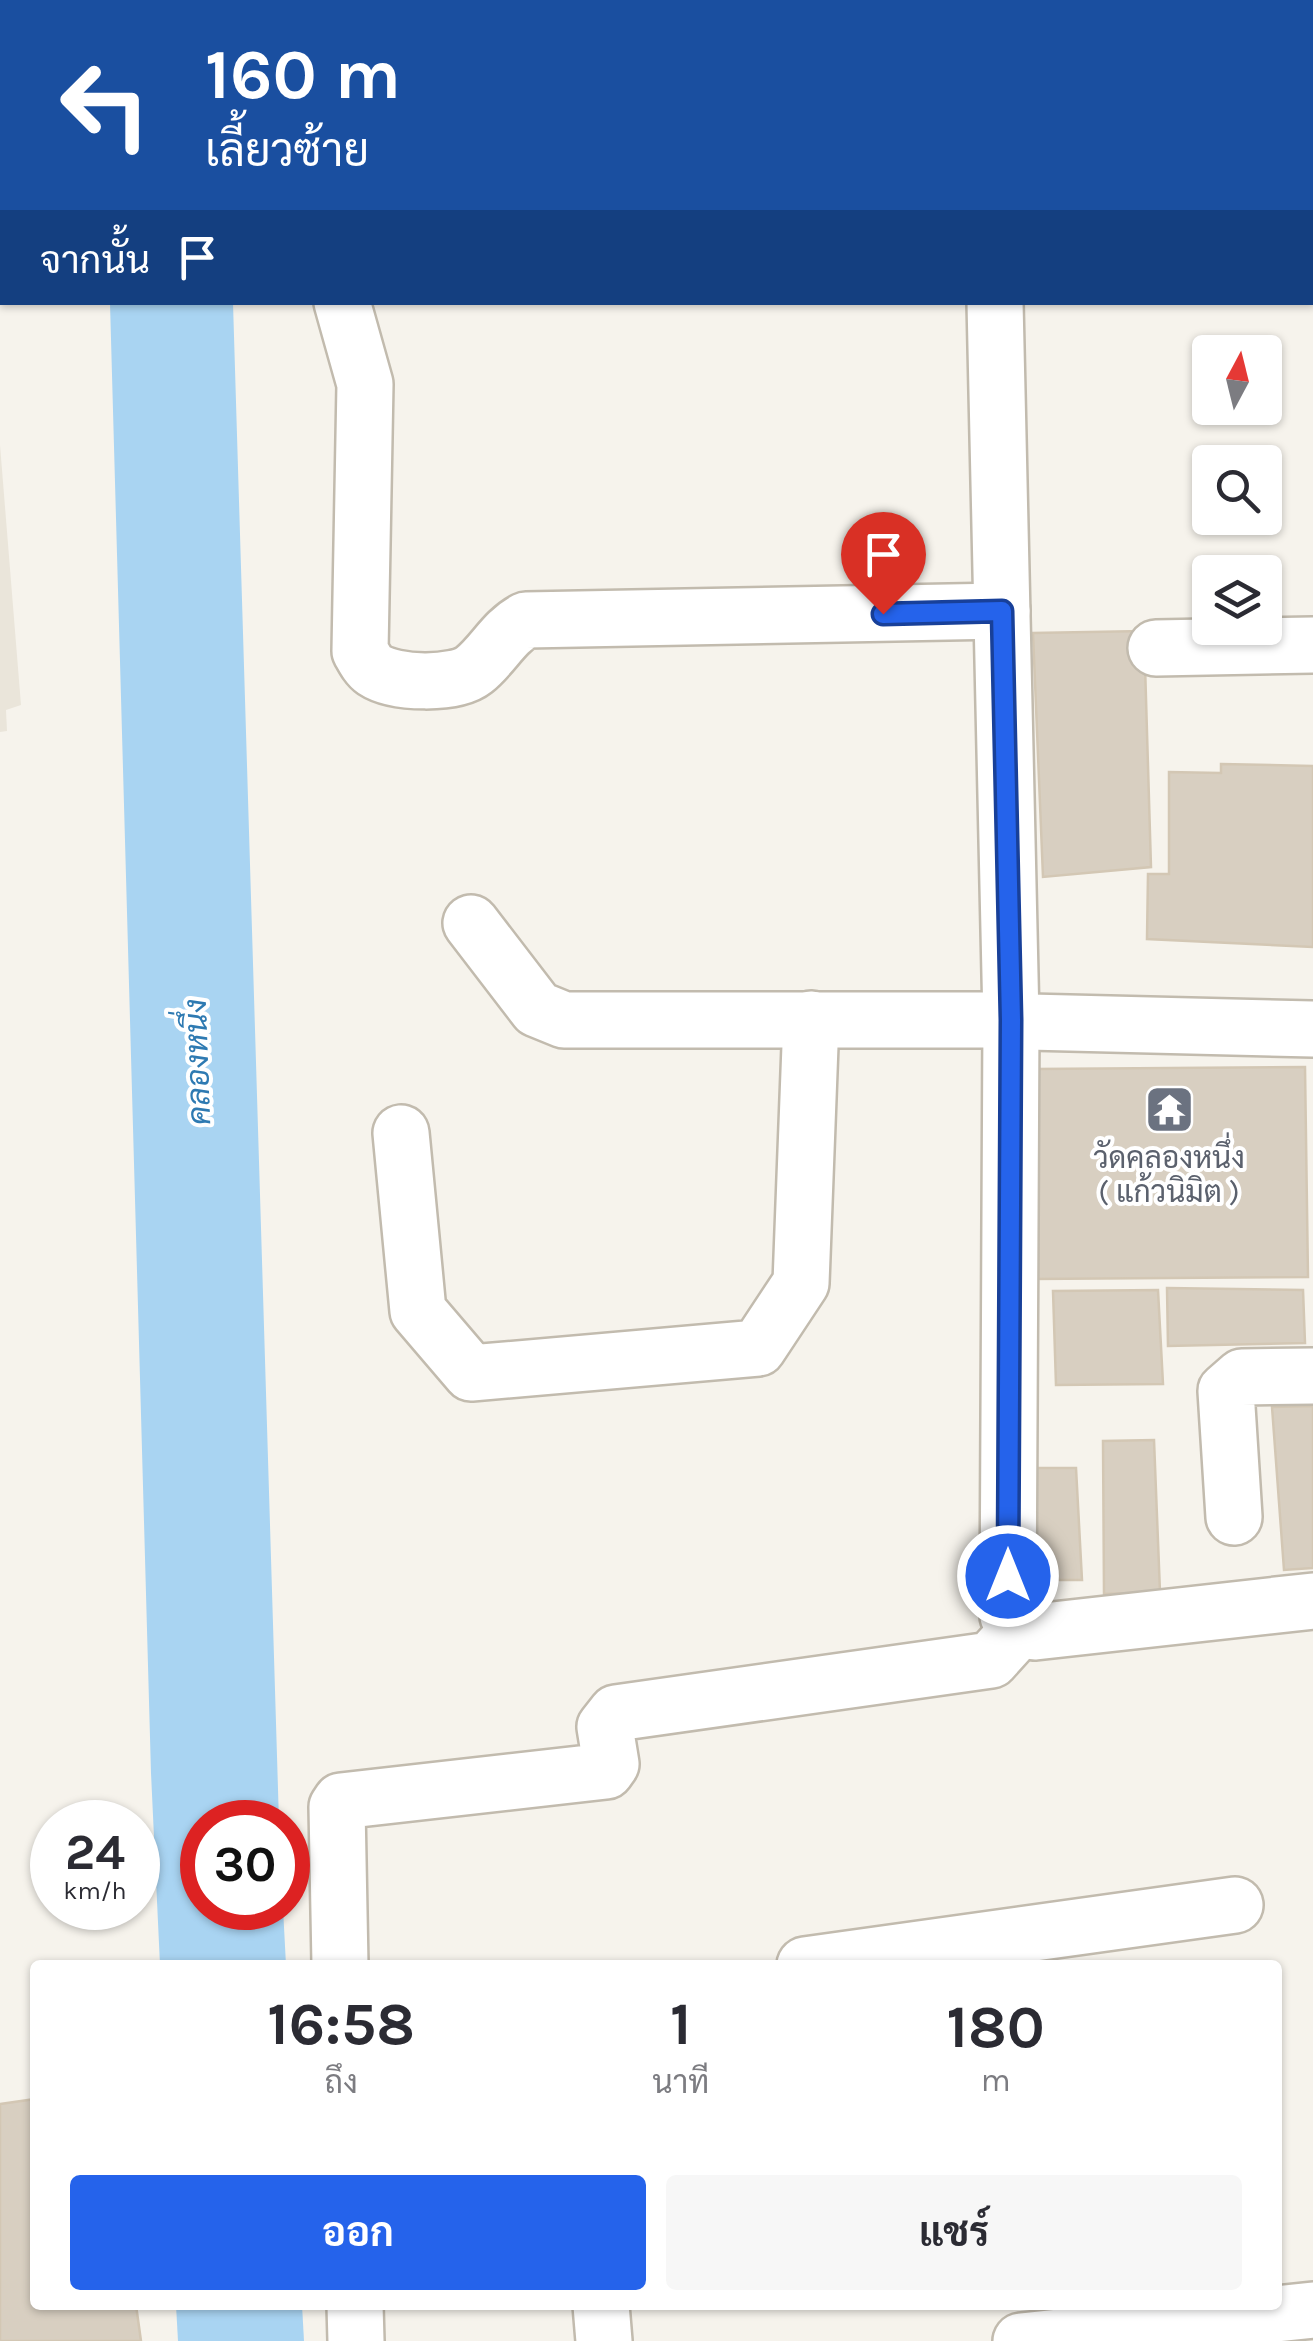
<!DOCTYPE html>
<html lang="th">
<meta charset="utf-8">
<style>
body{margin:0;font-family:Karla,Sarabun,sans-serif;background:#f7f7f7;color:#2b2b33;height:100vh;display:flex;flex-direction:column;font-size:38px;white-space:nowrap}
*{box-sizing:border-box;margin:0}
p{font-size:32px;color:#7c7c81}
.icon{flex:none;width:55px;height:55px;fill:none;stroke:currentColor;stroke-width:2;stroke-linecap:round;stroke-linejoin:round}
.map{position:relative;flex:1;overflow:hidden}
.details{position:absolute;left:30px;top:1960px;width:1252px;height:350px;display:flex;flex-direction:column;background:#fff;border-radius:10px;box-shadow:0 2px 8px #0004}
.details>*{flex:none}
.guide{position:absolute;left:0px;top:0px;width:1315px;height:305px;box-shadow:0 2px 8px #0004;background:#1a4fa0;color:#fff;overflow:hidden}
.needle{width:65px;rotate:7deg}
.buttons{position:absolute;left:1192px;top:335px;display:grid;gap:20px}
.buttons a{display:grid;place-items:center;width:90px;height:90px;border-radius:10px;background:#fff;box-shadow:0 2px 8px #0004;font-size:50px}
.speed{position:absolute;left:30px;top:1800px;display:flex;gap:20px;font-size:50px;font-weight:700;text-align:center}
.speed>*{display:grid;place-content:center;width:130px;height:130px;border-radius:50%;background:#fff;box-shadow:0 2px 8px #0004;line-height:1}
.speed small{font-size:25px;font-weight:400}
.speed .limit{border:15px solid #d22;background:#fff;color:#111}
.pin{position:absolute;display:grid;place-items:center;width:85px;height:85px;color:#fff;margin:-102px -42px;border-radius:50% 50% 50% 0;rotate:-45deg;box-shadow:0 0 10px #0007}
.pin .icon{rotate:45deg}
.me{position:absolute;width:110px;margin:-55px;rotate:0deg;stroke-linejoin:round;filter:drop-shadow(0 0 8px #0008)}
.turn{display:flex;align-items:center;gap:35px;height:210px;padding:0 40px;font-size:45px}
.turn .icon{width:130px;height:130px;stroke-width:2.5}
.turn b{display:block;font-size:70px;line-height:85px}
.then{display:flex;align-items:center;height:95px;padding:0 40px;background:#0003;gap:20px;font-size:38px}
.eta{display:flex;justify-content:space-evenly;align-items:center;height:170px;text-align:center}
.eta b{font-size:60px;font-weight:700;line-height:70px}
.primary-button{display:flex;gap:20px;margin-top:auto;padding:20px 40px}
.primary-button a{flex:1;height:115px;border-radius:10px;background:#2563eb;color:#fff;font-size:40px;font-weight:700;line-height:115px;text-align:center}
.primary-button a+a{background:#f7f7f7;color:#2b2b33}
.map>svg:first-child{display:block}
.residential{fill:#eae5da}
.water{fill:#a9d4f2}
.building{fill:#d8cfc1;stroke:#d3c7b4;stroke-width:2.5}
.lines{fill:none;stroke-linecap:round;stroke-linejoin:round}
.minor-casing{stroke:#c2bbae;stroke-width:60}
.minor{stroke:#fff;stroke-width:55}
.route-casing{stroke:#184099;stroke-width:25}
.route{stroke:#2563eb;stroke-width:18}
.labels{text-anchor:middle;stroke-width:8;stroke-linejoin:round;paint-order:stroke}
.worship-label{font-size:30px;fill:#5b616d;stroke:#fff}
.water-label{font-size:32px;font-style:italic;fill:#2e7ab2;stroke:#fff}
</style>
<div class="map">
<svg width="1313" height="2341" viewBox="0 0 1313 2341">
<rect width="100%" height="100%" fill="#f6f3ec"/>
<polygon class="residential" points="0,445 21,705 6,710 7,731 0,732"/>
<g class="water">
<polygon points="110,303 233,303 279,1822 202,1822 202,1908 283,1908 286,1965 160,1965 151,1773"/>
<polygon points="176,2305 302,2305 304,2341 178,2341"/>
</g>
<g class="building">
<polygon points="1144,631 1151,867 1043,877 1033,633"/>
<polygon points="1221,764 1313,766 1313,947 1147,939 1148,874 1169,874 1169,772 1221,773"/>
<polygon points="1305,1067 1308,1277 1034,1279 1036,1069"/>
<polygon points="1167,1288 1303,1290 1305,1343 1168,1346"/>
<polygon points="1158,1290 1163,1384 1056,1385 1053,1291"/>
<polygon points="1313,1406 1313,1568 1284,1570 1272,1407"/>
<polygon points="1154,1440 1160,1592 1104,1594 1103,1441"/>
<polygon points="1036,1468 1076,1468 1082,1580 1036,1580"/>
<polygon points="35,2099 35,2305 136,2305 141,2341 0,2341 0,2104"/>
</g>
<g class="lines">
<defs>
<g id="minor">
<polyline points="988,0 989,2"/>
<polyline points="309,2 309,0"/>
<path d="M342 302 365 384 360 651C364 658 368 666 374 670 395 684 455 685 474 670 494 654 503 632 526 620L1002 611"/>
<polyline points="995,302 1011,1020 1008,1616 1019,1629 1035,1632 1313,1601"/>
<polyline points="1156,648 1313,645"/>
<polyline points="471,923 537,1009 564,1020 1011,1020"/>
<polyline points="1029,1022 1313,1029"/>
<polyline points="401,1133 418,1311 471,1373 758,1348 801,1283 811,1019"/>
<polyline points="1234,1517 1226,1391 1242,1377 1313,1376"/>
<polyline points="340,1965 337,1807 341,1801 606,1771 611,1764 605,1727 616,1713 991,1660 1019,1629"/>
<polyline points="805,1965 1235,1905"/>
<polyline points="355,2305 356,2341"/>
<polyline points="601,2305 604,2341"/>
<polyline points="1021,2341 1313,2310"/>
</g>
</defs>
<use href="#minor" class="minor-casing"/>
<use href="#minor" class="minor"/>
</g>
<g class="lines">
<defs>
<polyline id="route" points="883,614 1002,611 1011,1020 1008,1576"/>
</defs>
<use href="#route" class="route-casing"/>
<use href="#route" class="route"/>
</g>
<defs>
<symbol id="temple-square" viewBox="-11 -11 22 22"><rect x="-9" y="-9" width="18" height="18" rx="4" fill="#6b7280" stroke="#fff"/><path d="M0-6L5-2H3V0L6.5 2.5H4V6H1.5V3h-3V6H-4V2.5H-6.5L-3 0V-2H-5Z" fill="#fff"/></symbol>
</defs>
<g fill-rule="evenodd">
<use href="#temple-square" x="1142" y="1082" width="55" height="55"/>
</g>
<g class="labels">
<g class="worship-label">
<text x="1169" y="1168">วัดคลองหนึ่ง<tspan x="1169" dy="34">( แก้วนิมิต )</tspan></text>
</g>
<g class="water-label">
<text transform="translate(197 1062) rotate(-92)" y="11">คลองหนึ่ง</text>
</g>
</g>
</svg>
<div class="buttons">
<a><svg class="needle" viewBox="-14 -14 28 28"><path d="M0-13l5 13h-10z" fill="#e53935"/><path d="M0 13l5-13h-10z" fill="#7c7c81"/></svg></a>
<a><svg class="icon" aria-label="search" viewBox="0 0 24 24"><circle cx="10" cy="10" r="6"/><path d="M15 15l6 6"/></svg></a>
<a><svg class="icon" aria-label="layers" viewBox="0 0 24 24"><path d="M12 4l9 5-9 5-9-5zM3 14l9 5 9-5"/></svg></a>
</div>
<div class="speed"><div>24<small>km/h</small></div><div class="limit">30</div></div>
<div class="pin" style="left:883px;top:614px;background:#d93025"><svg class="icon" aria-label="arrive" viewBox="0 0 24 24"><path d="M6 21V4h12l-3 4 3 4H6"/></svg></div>
<svg class="me" style="left:1008px;top:1576px" viewBox="-20 -20 40 40"><circle r="17" fill="#2563eb" stroke="#fff" stroke-width="3"/><path d="M0-11L8 9 0 5-8 9z" fill="#fff"/></svg>
<div class="guide">
<div class="turn"><svg class="icon" aria-label="left" viewBox="0 0 24 24"><path d="M17 20v-9H6M10 6l-5 5 5 5"/></svg><div><b>160 m</b>เลี้ยวซ้าย</div></div>
<div class="then">จากนั้น<svg class="icon" aria-label="arrive" viewBox="0 0 24 24"><path d="M6 21V4h12l-3 4 3 4H6"/></svg></div>
</div>
<section class="details">
<div class="eta">
<div><b>16:58</b><p>ถึง</p></div>
<div><b>1</b><p>นาที</p></div>
<div><b>180</b><p>m</p></div>
</div>
<div class="primary-button"><a>ออก</a><a>แชร์</a></div>
</section>
</div>
